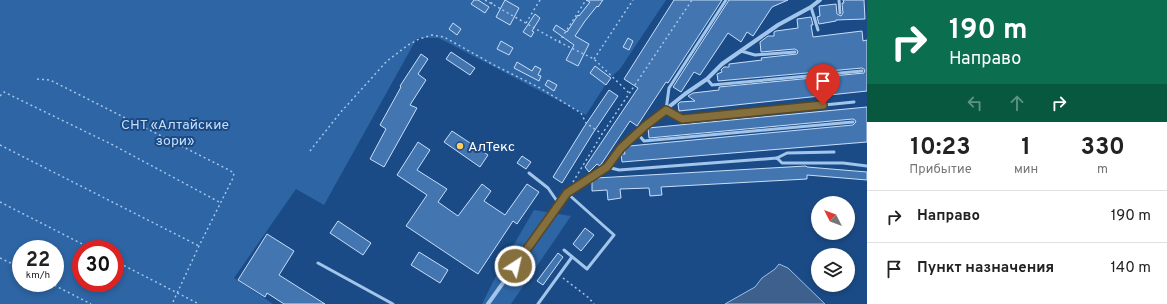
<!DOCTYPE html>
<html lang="ru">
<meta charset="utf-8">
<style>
body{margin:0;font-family:Overpass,sans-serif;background:#f6f6f6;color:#222;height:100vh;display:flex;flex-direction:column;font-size:15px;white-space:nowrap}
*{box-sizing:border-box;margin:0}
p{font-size:13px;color:#767676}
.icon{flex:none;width:22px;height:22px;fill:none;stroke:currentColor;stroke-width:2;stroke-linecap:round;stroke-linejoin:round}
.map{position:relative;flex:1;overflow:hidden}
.details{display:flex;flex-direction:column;background:#fff;width:300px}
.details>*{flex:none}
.top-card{background:#0b6e4f;color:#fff;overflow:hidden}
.needle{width:26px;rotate:312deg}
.controls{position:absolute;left:811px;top:196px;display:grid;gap:8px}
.controls a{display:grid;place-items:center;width:44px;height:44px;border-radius:50%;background:#fff;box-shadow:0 2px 6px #0003;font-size:20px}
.speed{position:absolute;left:12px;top:240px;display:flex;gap:8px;font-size:20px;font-weight:700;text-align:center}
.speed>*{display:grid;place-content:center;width:52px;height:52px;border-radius:50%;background:#fff;box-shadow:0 2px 6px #0003;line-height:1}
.speed small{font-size:10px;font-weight:400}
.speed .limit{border:6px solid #d22;background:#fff;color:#111}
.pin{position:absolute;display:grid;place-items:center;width:34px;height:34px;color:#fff;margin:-41px -17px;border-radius:50% 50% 50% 0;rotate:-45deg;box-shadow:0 0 4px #0007}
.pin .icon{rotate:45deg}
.me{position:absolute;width:44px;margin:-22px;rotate:35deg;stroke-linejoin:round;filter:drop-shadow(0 0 3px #0008)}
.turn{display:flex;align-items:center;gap:14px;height:84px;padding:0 16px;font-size:18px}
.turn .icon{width:52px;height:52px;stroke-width:2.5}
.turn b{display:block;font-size:28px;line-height:34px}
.lanes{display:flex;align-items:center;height:38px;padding:0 16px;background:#0003;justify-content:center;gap:20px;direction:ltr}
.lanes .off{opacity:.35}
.eta{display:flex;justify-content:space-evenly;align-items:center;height:68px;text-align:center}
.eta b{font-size:24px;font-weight:700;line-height:28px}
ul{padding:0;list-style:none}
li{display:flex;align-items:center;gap:12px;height:52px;padding:0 16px;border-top:1px solid #e0e0e0}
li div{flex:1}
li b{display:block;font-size:15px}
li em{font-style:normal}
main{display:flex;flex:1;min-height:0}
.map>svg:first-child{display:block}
.green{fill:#2e65a4;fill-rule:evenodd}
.water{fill:#3d618c;stroke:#95c0ee}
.building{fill:#4375b0;stroke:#c7def9}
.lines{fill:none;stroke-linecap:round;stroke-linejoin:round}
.path{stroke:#a2c5ec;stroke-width:1.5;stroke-dasharray:2 3;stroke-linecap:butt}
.service{stroke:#a2c5ec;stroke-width:3}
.minor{stroke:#a2c5ec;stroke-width:4}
.route-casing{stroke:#564828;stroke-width:10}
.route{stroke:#856f3d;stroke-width:7}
.poi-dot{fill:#fecd5e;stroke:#1b4b86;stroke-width:1.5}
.labels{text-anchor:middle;stroke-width:4;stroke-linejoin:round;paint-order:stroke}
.park-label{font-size:14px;fill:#c7def9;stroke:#1b4b86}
.poi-label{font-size:14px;fill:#fff;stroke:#1b4b86;text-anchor:start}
</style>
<main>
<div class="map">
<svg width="867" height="304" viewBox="0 0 867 304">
<rect width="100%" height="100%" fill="#1b4b86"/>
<g class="green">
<path d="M0 0H666L620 69 609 79 586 115 439 38H417L324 205 296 189 234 278 273 304H0ZM21 249H55V283H21ZM81 249H115V283H81Z"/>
<polygon points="534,210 571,216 511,304 482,304 499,270"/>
</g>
<polygon class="water" points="779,264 788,268 825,304 725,304 755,287 762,278 775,269"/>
<g class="building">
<polygon points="474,0 478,0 489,7 485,13 471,4"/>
<polygon points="505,0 519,8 510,25 496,17"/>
<polygon points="586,0 603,0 598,7 597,6 585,21 575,36 589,44 578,66 566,60 574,45 553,30 556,25 567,32 578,15 579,16 590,2"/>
<polygon points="674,0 722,0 668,83 666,82 637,126 630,121 600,166 597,164 589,172 585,167 638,88 624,79"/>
<polygon points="729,0 788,0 772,7 753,36 747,32 741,42 728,33 700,75 694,72 681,92 673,87"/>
<polygon points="843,0 864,0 865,19 836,20 836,21 819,24 817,17 820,16 819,6 836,4 837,14 841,16 843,13 842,3 844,3"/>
<polygon points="535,14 540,18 532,31 534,32 531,37 523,32"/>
<polygon points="811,17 813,25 811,25 813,37 862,31 863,41 867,40 867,91 679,111 678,104 680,102 695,101 688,96 693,93 719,90 719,87 864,73 865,70 862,68 718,81 717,74 722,72 721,70 724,67 729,67 729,64 762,60 761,58 797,54 798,51 795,49 761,52 760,42 768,36 774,36 774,32 776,31 798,28 797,19"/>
<polygon points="453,23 461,29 457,35 449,29"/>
<polygon points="628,38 633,41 629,50 623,47"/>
<polygon points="501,41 513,48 509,55 497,49"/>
<polygon points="451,52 475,68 470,75 446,59"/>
<polygon points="421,54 428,59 418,74 426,80 410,105 417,108 384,167 370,159 386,129 380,125 401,87 400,86"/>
<polygon points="517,62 532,71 535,66 541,69 538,75 541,76 539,81 514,68"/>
<polygon points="595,66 611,78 606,85 590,73"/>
<polygon points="548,80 557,85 554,91 545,85"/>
<polygon points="609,90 618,96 593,133 562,183 553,177 584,127"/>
<polygon points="867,107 867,142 622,162 621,154 625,154 624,150 629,146 853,125 856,122 855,120 853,119 649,138 648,128"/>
<polygon points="452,131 488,155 480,167 444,142"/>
<polygon points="418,142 430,150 417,170 447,189 438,202 458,216 482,184 491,191 484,201 505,215 527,184 539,192 517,224 513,221 478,274 406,226 427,195 397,175"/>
<polygon points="522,156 531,162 526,169 517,163"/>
<polygon points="806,166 807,167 867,172 867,180 807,175 807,179 661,187 662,195 650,196 649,188 620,189 621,198 608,200 607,190 592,191 592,181 596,178"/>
<polygon points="338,221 371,243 363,255 330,233"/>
<polygon points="585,228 594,235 581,251 573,244"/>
<polygon points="267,234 294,251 279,275 325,304 284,304 267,293 265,297 238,280"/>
<polygon points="419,252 448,270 440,283 411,265"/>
<polygon points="558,253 563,257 543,285 537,281"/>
</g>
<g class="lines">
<g class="path">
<polyline points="485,0 559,42 594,59 629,93"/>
<polyline points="491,4 494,0"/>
<polyline points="526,23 540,0"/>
<polyline points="559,42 586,0"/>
<polyline points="594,59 633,0"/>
<polyline points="37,79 50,80 229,170 234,173 233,178 199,246 172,304"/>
<polyline points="0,96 4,92 113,145 221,203"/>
<polyline points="0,145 199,246"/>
<polyline points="310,151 340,113 387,61 408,45 419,39 432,35 444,37 494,65 540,88 581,113 586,123 602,134"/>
<polyline points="573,182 602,134 692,0"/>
<polyline points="0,202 92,249"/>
<polyline points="0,258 21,268"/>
<polyline points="115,261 199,304"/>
<polyline points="563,278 589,298 594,304"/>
<polyline points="50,283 91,304"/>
</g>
<g class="service">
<polyline points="726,0 669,88 666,110 683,119 854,102"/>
<polyline points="839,0 840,13"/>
<polyline points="811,7 818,30"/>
<polyline points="741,51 755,55 795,52"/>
<polyline points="707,79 712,85 862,71"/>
<polyline points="637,133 644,141 853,122"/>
<polyline points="777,158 787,153 834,152"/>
<polyline points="607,167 619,170 777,158 782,163 843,163 867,166"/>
<polyline points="529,173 548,188 559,204"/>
<polyline points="564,250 587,269 614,235 567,193"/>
<polyline points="318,263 393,304"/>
<polyline points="538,304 572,257"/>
</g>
<polyline class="minor" points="488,304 567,193 607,167 621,148 645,126 685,94 707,79 722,64 778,25 811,7 820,0"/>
</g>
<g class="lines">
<defs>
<polyline id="route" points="515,266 567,193 607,167 621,148 645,126 666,110 682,119 823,105"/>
</defs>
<use href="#route" class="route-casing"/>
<use href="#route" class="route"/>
</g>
<circle class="poi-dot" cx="460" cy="146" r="4"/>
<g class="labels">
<g class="park-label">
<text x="175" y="129">СНТ «Алтайские<tspan x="175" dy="16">зори»</tspan></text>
</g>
<g class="poi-label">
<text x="468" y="151">АлТекс</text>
</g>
</g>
</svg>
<div class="controls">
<a><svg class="needle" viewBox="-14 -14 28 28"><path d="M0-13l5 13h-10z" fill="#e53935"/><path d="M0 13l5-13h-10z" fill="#767676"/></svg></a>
<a><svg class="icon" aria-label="layers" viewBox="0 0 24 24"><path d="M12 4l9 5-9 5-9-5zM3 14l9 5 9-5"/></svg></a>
</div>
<div class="speed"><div>22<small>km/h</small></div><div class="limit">30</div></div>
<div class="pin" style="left:823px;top:105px;background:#d93025"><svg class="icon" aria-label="arrive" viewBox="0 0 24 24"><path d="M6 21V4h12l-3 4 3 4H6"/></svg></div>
<svg class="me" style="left:515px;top:266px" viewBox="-20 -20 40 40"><circle r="17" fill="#856f3d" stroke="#fff" stroke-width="3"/><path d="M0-11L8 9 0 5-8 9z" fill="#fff"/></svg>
</div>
<section class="details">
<div class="top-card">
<div class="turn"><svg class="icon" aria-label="right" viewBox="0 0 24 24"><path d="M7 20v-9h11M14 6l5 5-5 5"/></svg><div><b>190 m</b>Направо</div></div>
<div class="lanes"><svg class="icon off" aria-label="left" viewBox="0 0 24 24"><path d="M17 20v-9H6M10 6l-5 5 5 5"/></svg><svg class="icon off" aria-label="ahead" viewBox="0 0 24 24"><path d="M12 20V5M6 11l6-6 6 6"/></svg><svg class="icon" aria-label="right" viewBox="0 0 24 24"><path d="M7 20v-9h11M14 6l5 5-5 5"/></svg></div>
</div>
<div class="eta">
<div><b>10:23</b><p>Прибытие</p></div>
<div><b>1</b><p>мин</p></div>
<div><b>330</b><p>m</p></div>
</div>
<ul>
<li><svg class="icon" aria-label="right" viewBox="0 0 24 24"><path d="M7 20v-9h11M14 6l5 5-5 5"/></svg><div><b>Направо</b></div><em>190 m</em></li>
<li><svg class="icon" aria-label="arrive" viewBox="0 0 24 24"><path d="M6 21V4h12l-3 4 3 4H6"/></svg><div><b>Пункт назначения</b></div><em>140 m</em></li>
</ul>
</section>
</main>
